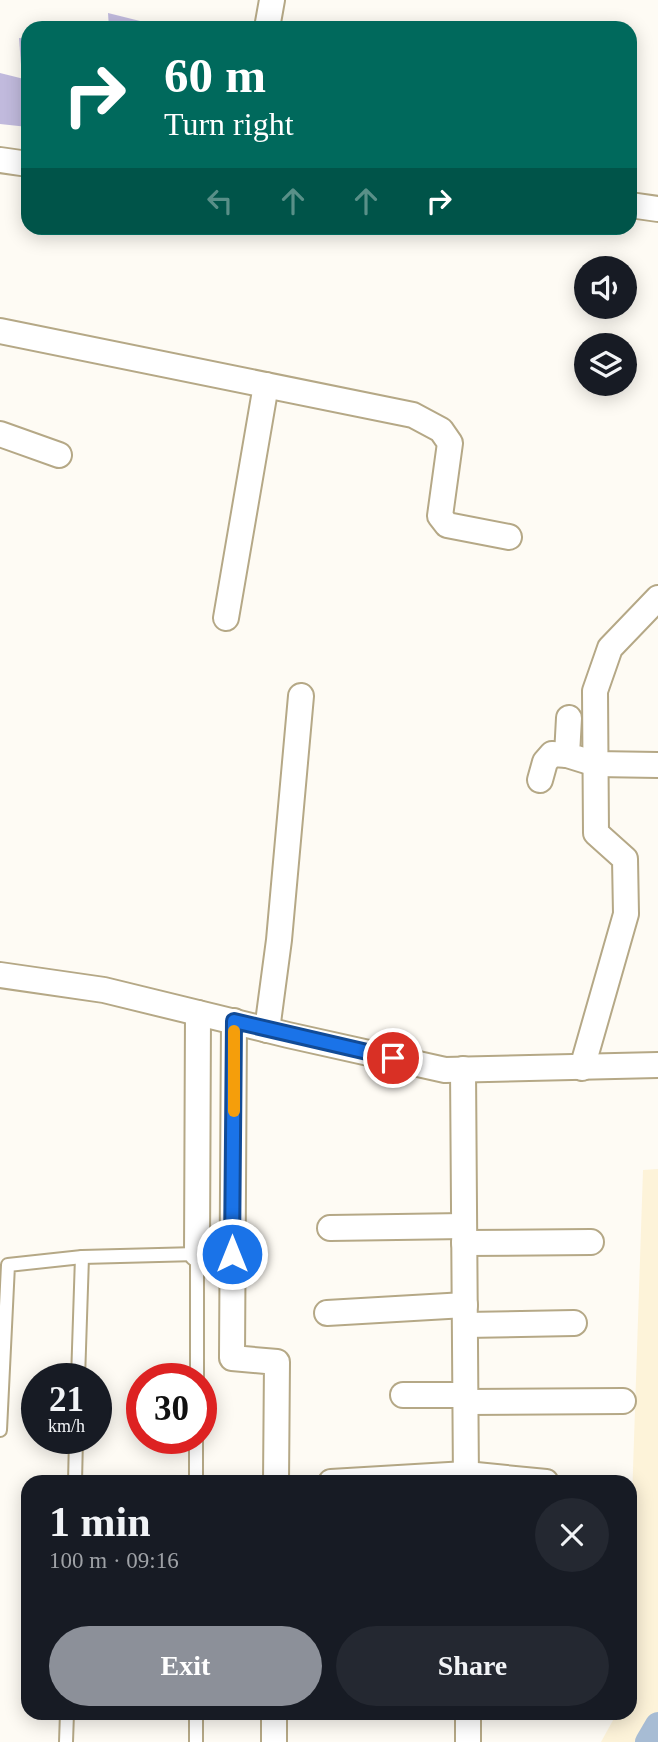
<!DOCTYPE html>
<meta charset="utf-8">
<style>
body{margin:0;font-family:"Times New Roman",serif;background:#242831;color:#f1f3f6;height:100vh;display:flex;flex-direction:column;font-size:26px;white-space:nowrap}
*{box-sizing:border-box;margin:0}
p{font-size:23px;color:#9ea1a6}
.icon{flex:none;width:38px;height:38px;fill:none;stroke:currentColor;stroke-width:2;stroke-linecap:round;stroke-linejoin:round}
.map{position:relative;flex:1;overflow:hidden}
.panel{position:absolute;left:21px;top:1475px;width:616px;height:245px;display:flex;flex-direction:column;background:#171b24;border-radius:21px;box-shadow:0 4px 18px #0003}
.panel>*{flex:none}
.guide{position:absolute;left:21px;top:21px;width:616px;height:214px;border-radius:21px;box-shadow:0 4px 18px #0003;background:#00695c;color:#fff;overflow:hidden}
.tools{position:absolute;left:574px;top:256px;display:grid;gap:14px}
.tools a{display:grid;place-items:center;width:63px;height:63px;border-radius:50%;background:#171b24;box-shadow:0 4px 18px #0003;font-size:35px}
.speed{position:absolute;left:21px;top:1363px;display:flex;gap:14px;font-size:35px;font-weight:700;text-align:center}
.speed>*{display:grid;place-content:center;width:91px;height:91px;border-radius:50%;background:#171b24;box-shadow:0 4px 18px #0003;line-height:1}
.speed small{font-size:18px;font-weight:400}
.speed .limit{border:10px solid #d22;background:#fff;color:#111}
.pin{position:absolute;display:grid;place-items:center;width:60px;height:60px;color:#fff;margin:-30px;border:4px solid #fff;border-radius:50%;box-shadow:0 2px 7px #0007}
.me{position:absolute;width:77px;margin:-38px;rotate:0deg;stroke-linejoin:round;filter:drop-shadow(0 0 5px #0008)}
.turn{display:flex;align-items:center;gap:24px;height:147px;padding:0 28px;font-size:32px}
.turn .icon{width:91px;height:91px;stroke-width:2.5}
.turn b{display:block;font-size:49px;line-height:60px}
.lanes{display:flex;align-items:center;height:66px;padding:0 28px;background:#0003;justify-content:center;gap:35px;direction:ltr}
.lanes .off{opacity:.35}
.round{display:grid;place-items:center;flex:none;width:74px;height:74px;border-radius:37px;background:#242831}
.headline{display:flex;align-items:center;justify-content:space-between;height:119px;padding:0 28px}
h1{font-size:42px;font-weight:700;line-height:52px}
.action{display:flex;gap:14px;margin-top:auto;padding:14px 28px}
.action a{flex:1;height:80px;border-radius:42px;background:#8c9099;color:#fff;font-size:28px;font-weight:700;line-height:80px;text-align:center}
.action a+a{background:#242831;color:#f1f3f6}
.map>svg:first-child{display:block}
.built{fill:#fdf3d9}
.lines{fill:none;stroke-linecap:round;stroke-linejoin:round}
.canal{stroke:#a7bcd4;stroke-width:26}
.building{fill:#c1badd}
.lane-casing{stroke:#b5a886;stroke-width:16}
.street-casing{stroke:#b5a886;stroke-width:28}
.lane{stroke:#fff;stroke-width:12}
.street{stroke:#fff;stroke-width:24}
.route-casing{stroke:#114b97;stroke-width:18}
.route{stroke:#1a73e8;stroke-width:12}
.slow{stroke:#f59e0b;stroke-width:12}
</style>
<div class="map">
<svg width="658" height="1742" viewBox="0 0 658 1742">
<rect width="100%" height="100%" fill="#fefbf4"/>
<polygon class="built" points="658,1169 658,1742 601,1742 617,1713 630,1713 630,1559 643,1170"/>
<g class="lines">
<polyline class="canal" points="648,1742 658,1725"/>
</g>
<g class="building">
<polygon points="108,13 164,27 164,28 109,28"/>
<polygon points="19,38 28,39 28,67 21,65"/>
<polygon points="0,73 28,80 28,127 0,124"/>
</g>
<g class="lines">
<defs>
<g id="lane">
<polyline points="78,1379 82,1257"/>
<polyline points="0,1430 8,1265 82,1257 197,1254 197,1379"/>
<polyline points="75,1482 76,1438"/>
<polyline points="196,1482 196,1438"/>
<polyline points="66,1742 67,1713"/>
<polyline points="196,1742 196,1713"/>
</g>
<g id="street">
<polyline points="267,28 272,0"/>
<polyline points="0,160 28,164"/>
<polyline points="630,205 658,209"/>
<polyline points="0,331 413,415 441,430 450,443 440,516 447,525 509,537"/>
<polyline points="0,434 59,455"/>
<polyline points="226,618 266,385"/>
<polyline points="569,718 567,755 596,764 658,765"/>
<polyline points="540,780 545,762 552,754 567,755"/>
<polyline points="0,975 104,990 288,1035 445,1070 658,1065"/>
<polyline points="234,1021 232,1358 277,1362 276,1482"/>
<polyline points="267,1030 279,940 301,696"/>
<polyline points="582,1068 626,914 625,859 596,833 595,691 610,648 658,598"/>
<polyline points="463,1069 466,1482"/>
<polyline points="330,1228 464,1226"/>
<polyline points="464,1243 591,1242"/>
<polyline points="197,1254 198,1013"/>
<polyline points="327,1313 465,1305"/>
<polyline points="465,1325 574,1323"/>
<polyline points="403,1395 465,1395"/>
<polyline points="466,1402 623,1401"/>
<polyline points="331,1482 466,1474 546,1482"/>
<polyline points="468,1713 468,1742"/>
<polyline points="274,1742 274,1713"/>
</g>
</defs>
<use href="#lane" class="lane-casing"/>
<use href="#street" class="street-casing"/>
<use href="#lane" class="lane"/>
<use href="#street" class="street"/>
</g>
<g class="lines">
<defs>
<polyline id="route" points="232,1254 234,1021 393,1058"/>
</defs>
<use href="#route" class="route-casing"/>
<use href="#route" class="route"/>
<polyline class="slow" points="234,1111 234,1031"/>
</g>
</svg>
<div class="tools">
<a><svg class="icon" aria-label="sound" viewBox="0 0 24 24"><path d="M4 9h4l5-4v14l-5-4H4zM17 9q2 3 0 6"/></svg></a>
<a><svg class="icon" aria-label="layers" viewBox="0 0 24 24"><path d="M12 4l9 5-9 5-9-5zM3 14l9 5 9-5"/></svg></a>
</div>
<div class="speed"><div>21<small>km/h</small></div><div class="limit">30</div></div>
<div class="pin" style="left:393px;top:1058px;background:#d93025"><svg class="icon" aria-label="arrive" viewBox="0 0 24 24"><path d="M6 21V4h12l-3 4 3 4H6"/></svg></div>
<svg class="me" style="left:232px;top:1254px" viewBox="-20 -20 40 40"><circle r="17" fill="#1a73e8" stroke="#fff" stroke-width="3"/><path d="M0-11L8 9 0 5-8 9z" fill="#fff"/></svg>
<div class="guide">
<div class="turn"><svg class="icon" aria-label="right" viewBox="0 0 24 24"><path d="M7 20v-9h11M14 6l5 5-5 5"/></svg><div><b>60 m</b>Turn right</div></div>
<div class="lanes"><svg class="icon off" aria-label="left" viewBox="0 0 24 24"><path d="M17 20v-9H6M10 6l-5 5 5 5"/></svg><svg class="icon off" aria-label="ahead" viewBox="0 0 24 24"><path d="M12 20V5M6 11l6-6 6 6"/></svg><svg class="icon off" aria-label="ahead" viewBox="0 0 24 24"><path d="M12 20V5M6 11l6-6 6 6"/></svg><svg class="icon" aria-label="right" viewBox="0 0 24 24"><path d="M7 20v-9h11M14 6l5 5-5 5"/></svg></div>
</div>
<section class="panel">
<div class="headline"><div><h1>1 min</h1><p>100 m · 09:16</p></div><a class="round"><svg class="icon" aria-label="close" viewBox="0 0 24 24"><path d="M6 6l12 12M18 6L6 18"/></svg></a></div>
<div class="action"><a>Exit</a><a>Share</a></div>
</section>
</div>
